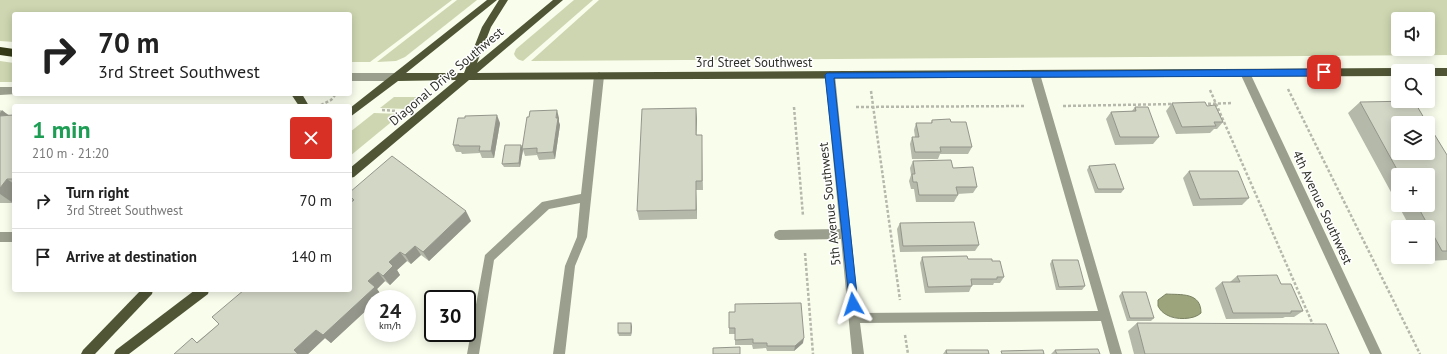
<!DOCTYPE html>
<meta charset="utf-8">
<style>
body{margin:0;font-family:"PT Sans",sans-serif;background:#f6f6f6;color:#222;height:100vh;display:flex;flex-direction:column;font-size:15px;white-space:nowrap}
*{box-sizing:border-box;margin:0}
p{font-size:13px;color:#767676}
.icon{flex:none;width:22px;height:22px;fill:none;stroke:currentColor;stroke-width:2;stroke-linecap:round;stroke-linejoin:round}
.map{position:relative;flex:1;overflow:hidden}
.panel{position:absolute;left:12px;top:104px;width:340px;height:188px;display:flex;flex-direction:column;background:#fff;border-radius:4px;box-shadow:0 2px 10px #0003}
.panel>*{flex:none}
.hud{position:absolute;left:12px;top:12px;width:340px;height:84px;border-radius:4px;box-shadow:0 2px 10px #0003;background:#fff;color:#222;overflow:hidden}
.tools{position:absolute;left:1391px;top:12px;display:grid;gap:8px}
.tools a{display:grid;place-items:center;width:44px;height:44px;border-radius:4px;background:#fff;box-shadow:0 2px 10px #0003;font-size:20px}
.speed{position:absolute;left:364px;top:290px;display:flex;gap:8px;font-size:20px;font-weight:700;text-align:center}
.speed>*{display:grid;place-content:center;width:52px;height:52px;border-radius:50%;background:#fff;box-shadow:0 2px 10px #0003;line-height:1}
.speed small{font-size:10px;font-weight:400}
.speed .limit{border:2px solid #111;border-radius:6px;background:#fff;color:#111}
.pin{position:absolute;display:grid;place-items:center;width:34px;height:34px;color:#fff;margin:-17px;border-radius:8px;box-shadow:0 2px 6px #0006}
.me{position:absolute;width:44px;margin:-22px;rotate:354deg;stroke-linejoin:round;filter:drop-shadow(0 0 3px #0008)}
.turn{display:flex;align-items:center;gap:14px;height:84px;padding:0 20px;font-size:18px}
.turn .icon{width:52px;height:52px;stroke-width:2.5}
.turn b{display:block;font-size:28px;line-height:34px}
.round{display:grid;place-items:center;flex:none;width:42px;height:42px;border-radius:4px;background:#f6f6f6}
.summary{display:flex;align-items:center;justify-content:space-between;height:68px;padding:0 20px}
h1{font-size:24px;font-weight:600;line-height:30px;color:#1e9e55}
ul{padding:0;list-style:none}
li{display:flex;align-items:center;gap:12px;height:56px;padding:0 20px;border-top:1px solid #e0e0e0}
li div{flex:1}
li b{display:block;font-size:15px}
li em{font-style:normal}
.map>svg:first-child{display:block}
.green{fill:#cdd6b0;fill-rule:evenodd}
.water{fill:#9ba47b;stroke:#7b8263}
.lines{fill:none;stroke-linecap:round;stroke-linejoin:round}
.path{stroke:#b5b8aa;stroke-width:2.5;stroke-dasharray:3 2;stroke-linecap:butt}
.minor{fill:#9b9f8d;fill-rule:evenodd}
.major{fill:#4f5535;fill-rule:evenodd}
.highway{fill:#353b16;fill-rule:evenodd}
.wall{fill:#b5b9aa;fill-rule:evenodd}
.shaded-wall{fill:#94968b}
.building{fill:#d3d7c6;stroke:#94968b}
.route{fill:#1a73e8;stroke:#114b97}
.labels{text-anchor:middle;stroke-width:3;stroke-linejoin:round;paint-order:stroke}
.street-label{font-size:13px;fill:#2f312a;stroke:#fff}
</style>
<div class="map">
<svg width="1447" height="354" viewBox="0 0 1447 354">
<rect width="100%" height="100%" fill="#f9fdec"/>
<g class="green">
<polygon points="0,0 452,0 370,62 350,62 350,14 14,14 14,42 0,41"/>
<polygon points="457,0 477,0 405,57 396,61 377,62"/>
<path d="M574 0H593L523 61C518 60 516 58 514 54L516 49Z"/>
<path d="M599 0H1447V55L531 61ZM1398 19H1428V49H1398Z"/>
<polygon points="0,61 14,63 14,82 0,82"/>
<polygon points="394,97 421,97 407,109 380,108"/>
<polygon points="374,113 401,114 350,156 350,132"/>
</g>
<path class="water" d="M1166 294C1181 295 1201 292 1201 313 1194 320 1175 320 1167 315 1163 313 1160 310 1158 306V300Z"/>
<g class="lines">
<g class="path">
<polyline points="1288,89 1420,354"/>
<polyline points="1210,90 1314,327"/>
<polyline points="871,91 900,300"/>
<polyline points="1203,104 1233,103"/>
<polyline points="321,105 331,100 336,94"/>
<polyline points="1063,106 1174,104"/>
<polyline points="794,107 803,216"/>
<polyline points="856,107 1026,106"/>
<polyline points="382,110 397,111"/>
<polyline points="805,253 813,354"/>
<polyline points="905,335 908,354"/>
</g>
<g class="minor">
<polygon points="1245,69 1250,73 1382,354 1370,354 1240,73"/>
<polygon points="1035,70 1040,74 1122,354 1110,354 1101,321 860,323 864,354 852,354 841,239 779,240 775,238 774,235 775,232 779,230 840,229 825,75 830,71 835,75 859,313 1098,311 1030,74"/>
<polygon points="599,72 604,76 587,237 575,266 565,354 553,354 565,266 577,237 580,203 549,209 494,260 479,354 467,354 485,255 542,202 581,194 594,76"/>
<polygon points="350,73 396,73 401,77 396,81 350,81"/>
<polygon points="0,87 14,87 14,94 16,94 0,95"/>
<rect x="0" y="232" width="14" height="10"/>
</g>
<g class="major">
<polygon points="487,0 497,0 406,73 464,73 482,27 499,0 508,0 491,27 477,63 553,0 563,0 477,73 1398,68 1402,71 1398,71 1398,76 469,80 354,177 350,178 350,168 456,80 398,81 350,117 350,108"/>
<polygon points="1428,68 1447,68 1447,76 1428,76 1428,71 1424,71"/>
<polygon points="291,94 302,94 309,106 299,106"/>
<polygon points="141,290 153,290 152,294 95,354 81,354 83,350"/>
<polygon points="195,290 209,290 208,294 129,354 114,354 116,350"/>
</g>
<polygon class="highway" points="0,47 14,49 14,57 0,55"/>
</g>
<g class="wall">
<path d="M1360 102 1447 155V260L1428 261 1426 257H1428V227H1410L1348 113ZM1398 175H1428V205H1398Z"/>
<polygon points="1172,103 1207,106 1223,122 1217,129 1214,129 1210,133 1176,134 1166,111"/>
<polygon points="1135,107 1159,137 1153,144 1115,145 1106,119 1111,112 1132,111"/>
<polygon points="0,110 9,115 14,115 14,201 13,203 0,203"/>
<polygon points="559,118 559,122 560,125 555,159 539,160 537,155 525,156 523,150 520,167 504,167 502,164"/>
<polygon points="697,118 696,135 702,144 703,190 696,190 697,219 639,220 637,211"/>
<polygon points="932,120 951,122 972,147 968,154 940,154 938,159 912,159 910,144 912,137 915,137 914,130 916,123 931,123"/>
<polygon points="500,123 494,158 482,158 480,153 462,154 461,152 456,152 453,145"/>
<polygon points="913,161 953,168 977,187 973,193 957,194 958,195 954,202 916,202 914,189 911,189 909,181 911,175 910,168"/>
<polygon points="1089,166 1124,189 1121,193 1095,193 1087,170"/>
<polygon points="1189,171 1249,198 1242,205 1193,206 1183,178"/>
<polygon points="350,192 471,221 429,261 421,255 411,264 407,261 397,270 400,275 390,285 385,281 377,289 382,296 331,343 325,338 308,354 174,354 197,342 219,324 350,290 352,201 350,198"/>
<polygon points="900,223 979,245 975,251 900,252 897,229"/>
<polygon points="922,257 992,261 1004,277 1000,283 994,283 993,285 972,285 969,292 925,293 920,263"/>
<polygon points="1052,260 1085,286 1082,290 1056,290 1050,264"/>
<polygon points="1237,276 1281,284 1303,311 1294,317 1285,317 1283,318 1226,319 1215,288 1222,282 1230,282"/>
<polygon points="1122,292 1154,318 1151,321 1127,321 1119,296"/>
<polygon points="729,312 803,343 794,351 767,351 766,348 753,349 752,345 735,345 735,334 729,334"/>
<polygon points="631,323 632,327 631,336 619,336 618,333"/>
<polygon points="1137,323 1339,354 1134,354 1128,331"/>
<polygon points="946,350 989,354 943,354"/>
<polygon points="1055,350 1100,354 1051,354"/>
</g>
<g class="shaded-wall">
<polygon points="696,108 697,118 696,144"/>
<polygon points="2,110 14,120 0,117 0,113"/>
<polygon points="557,110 559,118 559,122 560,125 555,159 553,152"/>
<polygon points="497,115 500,123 494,158 491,151"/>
<polygon points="521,145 523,149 522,149 523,150 520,167 519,163"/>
<polygon points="7,179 14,184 14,201 13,203 0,194 0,188"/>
<polygon points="696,181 696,190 697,219 696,210"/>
<polygon points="466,211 471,221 429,261 423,252"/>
<polygon points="415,246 421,255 411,264 405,255"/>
<polygon points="400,252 407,261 397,270 400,275 390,285 383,276 389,262"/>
<polygon points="378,272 385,281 377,289 382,296 379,299 373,299 373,304 331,343 325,338 308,354 298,354 294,350"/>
<polygon points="631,323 632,327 631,336"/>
<polygon points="804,338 803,343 794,351 795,346"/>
</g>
<g class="building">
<polygon points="1414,101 1427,123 1398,123 1398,153 1428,153 1428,124 1447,155 1447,251 1442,251 1417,205 1428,205 1428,175 1400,175 1360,102"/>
<polygon points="1205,102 1207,106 1215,105 1223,122 1214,122 1216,126 1182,127 1172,103"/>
<polygon points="1135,107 1148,107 1159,137 1120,137 1111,112 1136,111"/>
<polygon points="696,108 696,135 702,135 702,181 696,181 696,210 637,211 642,109"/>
<polygon points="557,110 556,118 558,118 553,152 537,153 537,148 522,149 527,117 529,117 530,111"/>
<polygon points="13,115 14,115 14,179 7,179 0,188 0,116"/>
<polygon points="497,115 491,151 479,151 480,146 459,146 459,145 453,145 458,118 465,118 465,116"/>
<polygon points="950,119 951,122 966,122 972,147 940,147 941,152 915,152 912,137 919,137 916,123 932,123 932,120"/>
<polygon points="505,145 521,145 519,163 502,164"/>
<polygon points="392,156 466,211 423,252 415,246 405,255 400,252 389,262 393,266 383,276 378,272 368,281 375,287 323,335 316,330 294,350 298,354 174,354 192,338 197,343 219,324 212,317 244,290 350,290 350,203 354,200 350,196 350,192"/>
<polygon points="951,160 953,168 973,167 977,187 956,187 958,195 919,195 917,182 913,182 912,174 915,174 913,161"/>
<polygon points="1115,164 1124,189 1098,189 1089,166"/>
<polygon points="1189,171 1238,171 1249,198 1200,199"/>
<polygon points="974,222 979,245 903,246 900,223"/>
<polygon points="967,256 968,259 992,259 992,261 1000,261 1004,277 997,277 997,279 971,279 972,286 928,287 922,257"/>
<polygon points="1052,260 1078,260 1085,286 1059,287"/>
<polygon points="1277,275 1281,284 1291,284 1303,311 1291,311 1291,313 1233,313 1222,282 1240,282 1237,276"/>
<polygon points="1122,292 1146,292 1154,318 1130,318"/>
<polygon points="801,303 804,338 795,346 767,346 767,343 753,343 753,339 735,340 735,328 729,328 729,312 735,312 735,304"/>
<rect x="618" y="323" width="13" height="10"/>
<polygon points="1137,323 1326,324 1339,354 1145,354"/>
<polygon points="740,347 740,354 713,354 713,348"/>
<polygon points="1098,349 1100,354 1057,354 1055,350"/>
<polygon points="946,350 988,350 989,354 947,354"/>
<polygon points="1043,350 1044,354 1002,354 1001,351"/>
</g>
<polygon class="route" points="1324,69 1328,72 1324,76 834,78 858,304 857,308 853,309 850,308 825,75 827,73"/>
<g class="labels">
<g class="street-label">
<text x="754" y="67">3rd Street Southwest</text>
<text transform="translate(446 76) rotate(-40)" y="5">Diagonal Drive Southwest</text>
<text transform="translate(829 204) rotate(-96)" y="5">5th Avenue Southwest</text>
<text transform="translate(1323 207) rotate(65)" y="5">4th Avenue Southwest</text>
</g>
</g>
</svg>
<div class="tools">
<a><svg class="icon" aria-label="sound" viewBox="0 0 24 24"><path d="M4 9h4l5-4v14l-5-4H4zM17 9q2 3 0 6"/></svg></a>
<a><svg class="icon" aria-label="search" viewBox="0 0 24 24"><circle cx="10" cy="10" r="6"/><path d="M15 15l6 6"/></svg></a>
<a><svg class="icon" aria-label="layers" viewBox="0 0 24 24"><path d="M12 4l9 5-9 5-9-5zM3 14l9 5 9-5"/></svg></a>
<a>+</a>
<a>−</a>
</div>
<div class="speed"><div>24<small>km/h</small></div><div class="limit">30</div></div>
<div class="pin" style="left:1324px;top:72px;background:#d93025"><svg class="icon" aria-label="arrive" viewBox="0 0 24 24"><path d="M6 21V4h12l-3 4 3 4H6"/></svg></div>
<svg class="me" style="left:853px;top:304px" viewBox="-20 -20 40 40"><path d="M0-17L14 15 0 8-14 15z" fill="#1a73e8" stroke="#fff" stroke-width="4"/></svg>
<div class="hud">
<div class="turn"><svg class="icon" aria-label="right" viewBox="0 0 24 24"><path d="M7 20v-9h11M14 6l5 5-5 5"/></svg><div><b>70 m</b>3rd Street Southwest</div></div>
</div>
<section class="panel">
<div class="summary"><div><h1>1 min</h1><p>210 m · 21:20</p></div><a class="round" style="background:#d93025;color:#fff"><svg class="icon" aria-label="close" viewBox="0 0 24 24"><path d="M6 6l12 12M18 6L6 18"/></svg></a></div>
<ul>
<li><svg class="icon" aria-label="right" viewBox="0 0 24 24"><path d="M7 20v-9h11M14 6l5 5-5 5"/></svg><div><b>Turn right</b><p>3rd Street Southwest</p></div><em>70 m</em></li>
<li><svg class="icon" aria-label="arrive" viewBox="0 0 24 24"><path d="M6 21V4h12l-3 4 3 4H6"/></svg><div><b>Arrive at destination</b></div><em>140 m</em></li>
</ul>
</section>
</div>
